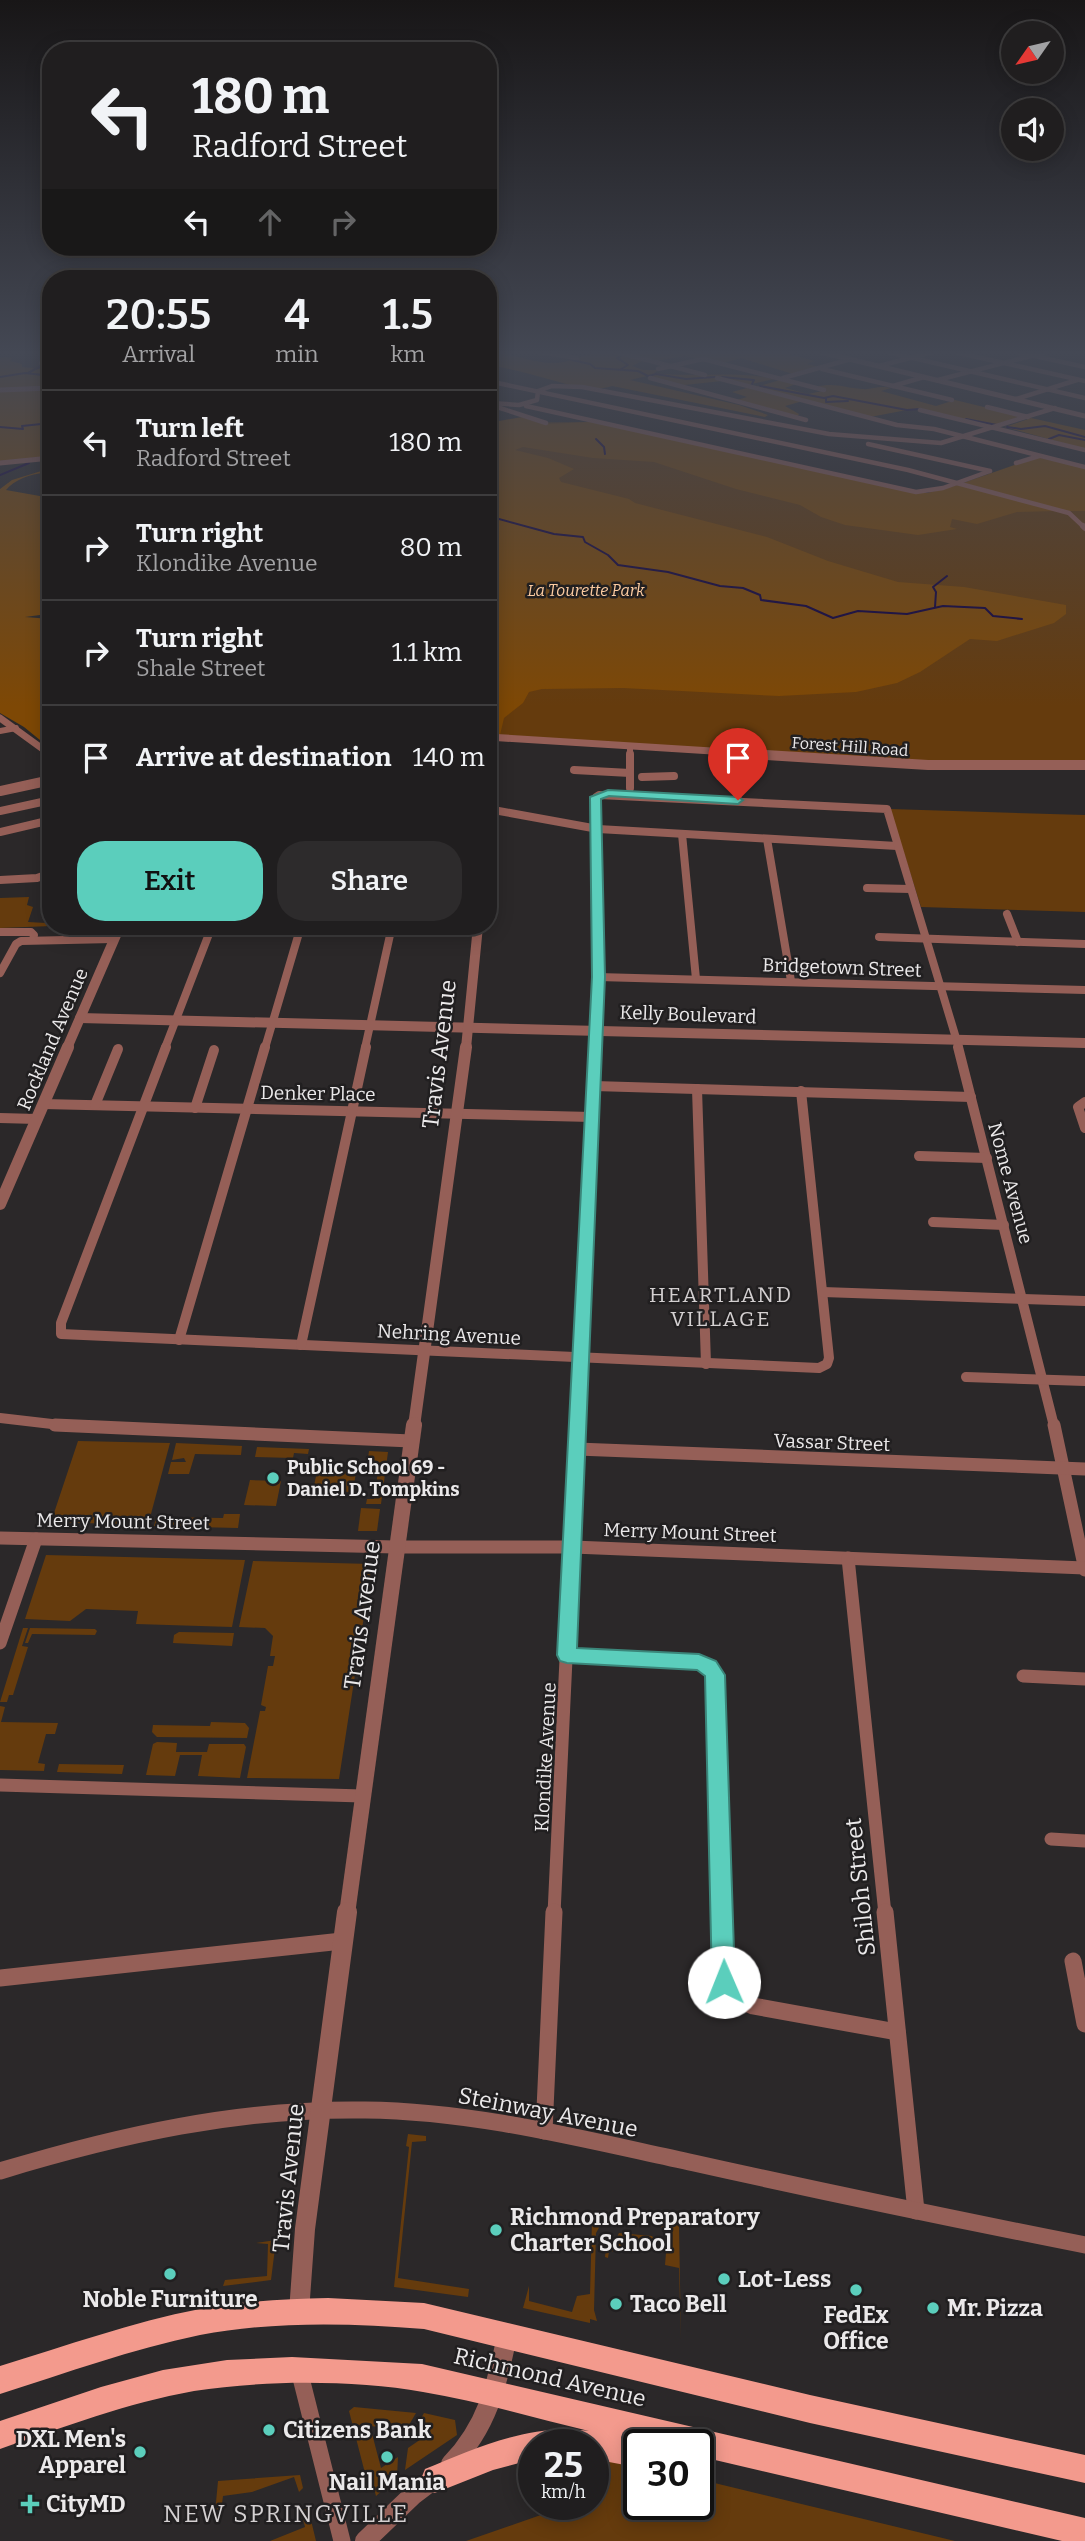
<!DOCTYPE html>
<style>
body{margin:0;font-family:Bitter,serif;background:#2d2b2c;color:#f1f3f6;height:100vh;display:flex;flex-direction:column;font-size:26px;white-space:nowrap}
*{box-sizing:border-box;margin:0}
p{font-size:23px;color:#a2a2a4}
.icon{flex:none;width:38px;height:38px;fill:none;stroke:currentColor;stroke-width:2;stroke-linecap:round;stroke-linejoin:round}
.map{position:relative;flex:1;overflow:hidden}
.drawer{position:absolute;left:42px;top:270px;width:455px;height:665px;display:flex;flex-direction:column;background:#201e1f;border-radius:28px;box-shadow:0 4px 18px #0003,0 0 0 2px #3d3c3d}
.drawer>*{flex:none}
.hud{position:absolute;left:42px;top:42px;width:455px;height:214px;border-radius:28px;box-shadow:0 4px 18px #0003,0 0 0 2px #3d3c3d;background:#201e1f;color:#f1f3f6;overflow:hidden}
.needle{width:46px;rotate:236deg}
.buttons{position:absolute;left:1001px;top:21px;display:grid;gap:14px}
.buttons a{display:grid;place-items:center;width:63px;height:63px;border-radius:50%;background:#201e1f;box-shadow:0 4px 18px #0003,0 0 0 2px #3d3c3d;font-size:35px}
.speed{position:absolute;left:518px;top:2429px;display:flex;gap:14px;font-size:35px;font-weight:700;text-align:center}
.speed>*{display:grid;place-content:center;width:91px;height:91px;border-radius:50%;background:#201e1f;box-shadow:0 4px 18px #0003,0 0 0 2px #3d3c3d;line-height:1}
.speed small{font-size:18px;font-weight:400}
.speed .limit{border:4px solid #111;border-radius:10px;background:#fff;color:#111}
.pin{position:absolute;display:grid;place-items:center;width:60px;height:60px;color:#fff;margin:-72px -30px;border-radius:50% 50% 50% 0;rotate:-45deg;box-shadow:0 0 7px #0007}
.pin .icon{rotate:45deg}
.me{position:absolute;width:77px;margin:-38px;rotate:359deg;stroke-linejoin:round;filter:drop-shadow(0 0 5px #0008)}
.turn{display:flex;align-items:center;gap:24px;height:147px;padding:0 35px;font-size:32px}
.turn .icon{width:91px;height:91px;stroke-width:2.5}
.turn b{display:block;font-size:49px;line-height:60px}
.lanes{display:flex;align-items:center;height:66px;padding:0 35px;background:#0003;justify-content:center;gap:35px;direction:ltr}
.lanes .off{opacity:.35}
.eta{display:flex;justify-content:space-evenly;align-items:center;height:119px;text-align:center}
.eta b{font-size:42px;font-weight:600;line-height:49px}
.primary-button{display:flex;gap:14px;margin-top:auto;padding:14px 35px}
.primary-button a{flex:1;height:80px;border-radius:28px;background:#5bcebc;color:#111;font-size:28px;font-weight:600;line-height:80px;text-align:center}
.primary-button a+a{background:#2d2b2c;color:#f1f3f6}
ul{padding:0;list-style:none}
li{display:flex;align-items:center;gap:21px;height:105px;padding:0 35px;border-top:2px solid #3d3c3d}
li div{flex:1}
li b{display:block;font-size:26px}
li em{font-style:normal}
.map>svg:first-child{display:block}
.green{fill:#653b0d}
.forest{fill:#7e4805}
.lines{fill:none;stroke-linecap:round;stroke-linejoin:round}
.stream{stroke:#14043f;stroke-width:2}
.minor-far5{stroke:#955f57;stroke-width:4.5}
.minor-far4{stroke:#955f57;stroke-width:6}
.minor-far3{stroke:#955f57;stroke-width:8}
.minor-far2{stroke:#955f57;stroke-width:10}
.minor-far1{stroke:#955f57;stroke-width:13}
.minor{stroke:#955f57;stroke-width:17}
.tertiary-far5{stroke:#955f57;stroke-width:5}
.tertiary-far4{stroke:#955f57;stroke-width:7}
.tertiary-far3{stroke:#955f57;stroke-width:10}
.tertiary-far2{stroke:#955f57;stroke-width:12}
.tertiary-far1{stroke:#955f57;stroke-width:16}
.tertiary{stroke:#955f57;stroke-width:20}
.primary{fill:#f39a8d;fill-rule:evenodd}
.route{fill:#5bcebc;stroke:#3b867a;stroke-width:2}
.poi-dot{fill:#5bcebc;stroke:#211f20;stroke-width:2.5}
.labels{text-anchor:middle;stroke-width:5;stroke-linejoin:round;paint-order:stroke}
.far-park-label{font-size:16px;font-style:italic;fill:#fecda2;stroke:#211f20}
.far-street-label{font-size:16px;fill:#ebe9ea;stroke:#211f20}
.street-label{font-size:19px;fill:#ebe9ea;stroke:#211f20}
.poi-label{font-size:19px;font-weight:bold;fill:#ebe9ea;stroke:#211f20;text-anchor:start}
.neighbourhood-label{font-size:21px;letter-spacing:2px;fill:#d4d0d1;stroke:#211f20}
.near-street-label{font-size:23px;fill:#ebe9ea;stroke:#211f20}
.near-poi-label{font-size:23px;font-weight:bold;fill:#ebe9ea;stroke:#211f20;text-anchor:start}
.near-neighbourhood-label{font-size:24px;letter-spacing:2px;fill:#d4d0d1;stroke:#211f20}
</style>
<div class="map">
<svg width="1085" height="2541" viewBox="0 0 1085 2541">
<rect width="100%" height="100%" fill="#2b2829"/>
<g class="green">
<polygon points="590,422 923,494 958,485 1085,468 1085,761 928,763 488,734 488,423"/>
<polygon points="890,809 1085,815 1085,912 921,907"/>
<polygon points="29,897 27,905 33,907 28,922 46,923 51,917 52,926 0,928 0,898"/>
<polygon points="78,1441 170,1443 148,1525 51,1522"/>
<polygon points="176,1443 242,1446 241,1455 195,1454 189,1474 168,1474 171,1462 186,1462 184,1458 172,1460"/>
<polygon points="257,1447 309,1449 308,1454 294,1453 293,1458 255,1457"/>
<polygon points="369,1451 388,1452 381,1504 366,1504 367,1499 374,1499 379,1464 367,1464"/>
<polygon points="317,1471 356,1472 353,1492 313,1491"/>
<polygon points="250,1480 281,1481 276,1506 244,1505"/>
<polygon points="361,1508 380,1509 377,1531 358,1531"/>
<polygon points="224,1514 240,1514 238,1528 154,1526 156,1517 223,1518"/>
<polygon points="46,1555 245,1560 232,1627 136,1624 138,1611 86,1609 70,1621 25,1619"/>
<polygon points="253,1561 372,1564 339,1779 247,1778 260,1711 265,1711 266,1707 261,1705 268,1666 273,1666 275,1656 270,1656 273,1636 265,1628 239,1627"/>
<polygon points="23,1628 28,1628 22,1646 28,1647 13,1695 9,1695 7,1702 0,1702"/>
<polygon points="30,1628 95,1629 97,1631 95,1635 32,1634 28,1643 25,1643"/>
<polygon points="179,1632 234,1633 232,1646 173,1643 174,1635"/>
<polygon points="0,1706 5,1707 1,1722 58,1723 55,1734 46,1734 38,1763 45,1764 44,1771 0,1770"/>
<polygon points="211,1722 245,1723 249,1728 247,1738 157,1737 152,1732 153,1725 210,1726"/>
<polygon points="157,1742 177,1743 176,1752 207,1752 209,1744 244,1744 246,1747 240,1778 198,1776 202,1755 180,1755 175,1776 146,1775 153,1744"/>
<polygon points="59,1764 124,1765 122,1774 57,1772"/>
<polygon points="408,2134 426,2136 426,2141 412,2142 398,2278 469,2289 468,2297 394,2287 409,2147 406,2146"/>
<polygon points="592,2221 610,2222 600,2226 596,2233 594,2310 597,2321 590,2319 590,2323 523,2308 529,2286 529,2301 572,2312 577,2296 590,2294"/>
<polygon points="656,2224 679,2225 681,2340 679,2268 665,2265 666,2253 671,2243 666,2230"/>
<polygon points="619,2233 652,2236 658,2244 657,2253 655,2241 637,2240 636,2249 626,2248 625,2252 609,2251 608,2258 605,2257 607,2239 615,2241"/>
<polygon points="276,2240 271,2280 223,2286 225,2280 267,2276 268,2244 256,2243"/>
<polygon points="354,2407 416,2413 406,2430 370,2426 381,2468 398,2457 397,2477 376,2496 371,2476 366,2477 349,2411"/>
<polygon points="424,2413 455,2420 457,2435 405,2470 408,2448 424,2437 421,2432 414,2431"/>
<polygon points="605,2455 639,2462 639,2504 698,2504 698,2479 955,2541 466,2541 558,2509 558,2504 593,2504 593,2481 603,2477"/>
<polygon points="300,2475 303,2488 299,2492 294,2477 252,2492 223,2496 221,2512 215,2513 218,2481"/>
<polygon points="308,2508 316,2541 270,2541 305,2527 301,2511"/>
</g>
<g class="forest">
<path d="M488 351C503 351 532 363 554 363 576 363 590 347 618 353L605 357 623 354 644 360 632 366 643 370H659L654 373C695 378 734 370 774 379L747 385 722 381 684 385 647 376 630 380 739 405 768 415 765 417 612 386C590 393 568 384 548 379 528 373 508 369 488 364Z"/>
<polygon points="615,351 776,351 815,361 807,364 819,367 793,374 741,358 724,363 684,356 656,361"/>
<polygon points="5,357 12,358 10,361 22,364 22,367 51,370 51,387 0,389 0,358"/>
<path d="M780 380 796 384 785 388 808 394 827 390 816 387C834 382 845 388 862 389 873 390 878 385 891 388L881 391 936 406 955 400 1021 416 996 426 912 409 870 417 756 387Z"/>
<polygon points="51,388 51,456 0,461 0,391"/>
<polygon points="747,388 803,401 785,406 799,414 797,417 737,400 747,397 732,392"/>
<polygon points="522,417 547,424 590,422 918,493 928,493 958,485 1057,511 1017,512 977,524 952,519 950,527 957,529 918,535 845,525 821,517 800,505 736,489 654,462 593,458 523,447 515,450 548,458 574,469 559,478 561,482 629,499 635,503 767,537 828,561 898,582 964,587 1066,605 1066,614 1054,623 997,641 970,639 920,672 897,683 856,692 779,696 623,688 542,689 529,692 523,703 504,718 500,735 488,734 488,423"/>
<polygon points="1031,418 1085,430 1085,449 1005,427"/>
<polygon points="1037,457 1085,468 1085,511 1062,511 963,483"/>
<path d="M51 468V474C37 471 15 479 6 490L51 498V615L44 611 40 615 25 617 51 619V749L24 727 0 713V489L12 480Z"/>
</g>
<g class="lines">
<g class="stream">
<polyline points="621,356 617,358 628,365 621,369"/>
<polyline points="572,360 590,364 595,368 638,371 648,376 656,374 686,379 715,377"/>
<polyline points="28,373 41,366"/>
<polyline points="0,377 25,373 43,375 42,378 51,381"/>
<polyline points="722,377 754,380 752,384"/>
<polyline points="760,386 824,398 833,396 907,410 919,409"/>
<polyline points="826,398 826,402 848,401"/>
<polyline points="966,419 997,425"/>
<polyline points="0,427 23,429 22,426 51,423"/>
<polyline points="1007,427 1021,429 1045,426 1085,437"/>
<polyline points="596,439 604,447 605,454"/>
<polyline points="1049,439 1059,435 1085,440"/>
<polyline points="0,475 29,463"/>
<polyline points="488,516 554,534 583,537 585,542 608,555 618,565 668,572 720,586 743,588 760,595 761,600 806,606 833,618 858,611 907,614 943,606 985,608 993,616 1022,619"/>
<polyline points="935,607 936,592 933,587 947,576"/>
</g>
<g class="minor-far5">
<polyline points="533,351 577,358"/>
<polyline points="612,351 705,375"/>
<polyline points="883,351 1085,398"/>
<polyline points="950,351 1085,381"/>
<polyline points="1012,351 1085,367"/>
<polyline points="41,363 50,364"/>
<polyline points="879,366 937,351"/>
<polyline points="658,369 703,359 824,390"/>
<polyline points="822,369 952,400"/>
<polyline points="650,378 806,420"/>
<polyline points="717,378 897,425 934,429 1085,467"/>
<polyline points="783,378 851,359"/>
<polyline points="938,380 1050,351"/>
<polyline points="488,381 908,470 1069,513 1085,528"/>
<polyline points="893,386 924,377"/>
<polyline points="1016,399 1077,380"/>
<polyline points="491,403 519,405 537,400 538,391 552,386 582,387 829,434 941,443 1055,408"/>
<polyline points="526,406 916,492 943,488 990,471"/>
<polyline points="497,407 546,423"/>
<polyline points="987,407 1028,417"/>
<polyline points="920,410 1085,450"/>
<polyline points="868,444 990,471"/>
<polyline points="1016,463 1039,456"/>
</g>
<g class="minor-far4">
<polyline points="1083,526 1085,528"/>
<polyline points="0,731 16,728"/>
<polyline points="630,746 630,755"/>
<polyline points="728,752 729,755"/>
</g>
<g class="minor-far3">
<polyline points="630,754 630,788"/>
<polyline points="728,754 738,800"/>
<polyline points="574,770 630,773"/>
<polyline points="642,777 674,776"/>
<polyline points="488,809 598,829 897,846"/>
<polyline points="0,811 51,800"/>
<polyline points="0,832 51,820"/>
<polyline points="682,834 696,979"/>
<polyline points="767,839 791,981"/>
<polyline points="0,880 37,878 51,873"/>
<polyline points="867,888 910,889"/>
<polyline points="1007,914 1018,942"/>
<polyline points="0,932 31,932 34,935 33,940"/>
<polyline points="879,937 1085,944"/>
<polyline points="0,973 16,944 21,941 113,939"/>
<polyline points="598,977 1085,990"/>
<polyline points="165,1048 212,926"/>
<polyline points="265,1048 301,926"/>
<polyline points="365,1048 392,926"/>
<polyline points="595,1048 598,977 596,797 599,795 887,809 959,1048"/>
</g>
<g class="minor-far2">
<polyline points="166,1047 61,1323 61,1334 819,1368 827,1364 829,1358 801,1091"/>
<polyline points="958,1047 1054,1426"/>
<polyline points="594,1086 971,1097"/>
<polyline points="697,1089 706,1364"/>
<polyline points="1085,1102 1078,1107 1085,1128"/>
<polyline points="43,1104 592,1117"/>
<polyline points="95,1105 118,1049"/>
<polyline points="195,1108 214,1050"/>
<polyline points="0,1118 37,1119"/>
<polyline points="919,1156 987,1158"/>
<polyline points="933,1222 1004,1225"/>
<polyline points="823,1292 1085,1301"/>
<polyline points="179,1340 265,1047"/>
<polyline points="301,1345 366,1047"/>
<polyline points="966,1377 1085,1381"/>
<polyline points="0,1418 69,1426"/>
<polyline points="577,1426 595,1047"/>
</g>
<g class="minor-far1">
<polyline points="55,1425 411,1441"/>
<polyline points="1054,1425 1085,1570"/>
<polyline points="577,1449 1085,1469"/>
<polyline points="0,1538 396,1547 573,1547 1085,1568"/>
<polyline points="848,1558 885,1914"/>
<polyline points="0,1643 36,1539"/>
<polyline points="567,1655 699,1662 709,1666 715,1675 722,1914"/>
<polyline points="1023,1676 1085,1679"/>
<polyline points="0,1785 362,1796"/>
<polyline points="1051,1839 1085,1841"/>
<polyline points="554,1914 577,1425"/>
</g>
<g class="minor">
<path d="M722 1912C723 1948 712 1991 753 2006L897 2032"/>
<polyline points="885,1912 916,2211"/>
<polyline points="1073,1961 1085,2024"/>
<polyline points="0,1978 342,1941"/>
<polyline points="544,2131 554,1912"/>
<path d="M0 2171C119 2135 240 2108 365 2110 476 2111 586 2140 694 2163 824 2192 954 2219 1085 2245"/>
<polyline points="299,2370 342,2541"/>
</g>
<g class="tertiary-far5">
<polyline points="816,351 1085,416"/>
<polyline points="0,390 51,388"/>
<polyline points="0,463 51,458"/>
</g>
<g class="tertiary-far4">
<polyline points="0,718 51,755"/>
<polyline points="488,737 776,755"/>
</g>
<g class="tertiary-far3">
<polyline points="748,754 928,765 1085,765"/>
<polyline points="0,791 51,780"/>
<polyline points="80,1018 1085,1043"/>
<polyline points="67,1048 120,926"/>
<polyline points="466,1048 478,926"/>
</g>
<g class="tertiary-far2">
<polyline points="0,1204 68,1047"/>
<polyline points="414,1426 466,1047"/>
</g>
<polyline class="tertiary-far1" points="347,1914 414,1425"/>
<g class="tertiary">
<polyline points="299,2312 305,2229 347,1912"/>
<path d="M451 2464C487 2427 497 2385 507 2336"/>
<polyline points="365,2541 413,2495 438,2476"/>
</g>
<g class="primary">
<path d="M328 2298 424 2303 810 2395 1085 2455V2483L810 2423 424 2329C350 2323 274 2321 200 2335 132 2349 66 2373 0 2394V2366C66 2346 132 2322 200 2309 242 2301 285 2299 328 2298Z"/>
<path d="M292 2357 422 2364 1085 2518V2541H1062L698 2456V2445H639V2462L625 2465 593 2459V2445H534V2459L493 2470 435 2493 425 2489 421 2479 425 2469C478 2447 531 2423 589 2431 534 2418 478 2401 423 2392 354 2380 263 2380 194 2391 127 2403 64 2427 0 2449V2421L101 2387 163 2370 227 2360Z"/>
</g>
</g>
<linearGradient id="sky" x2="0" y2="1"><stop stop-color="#181617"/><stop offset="0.5" stop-color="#444854"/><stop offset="1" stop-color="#444854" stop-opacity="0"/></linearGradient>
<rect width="1085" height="706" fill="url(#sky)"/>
<polygon class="route" points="608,790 738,797 743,800 738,804 609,796 601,799 605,977 577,1648 699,1654 716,1661 725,1675 735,1982 732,1990 724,1993 715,1990 712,1982 705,1676 697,1670 567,1663 560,1661 557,1655 592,977 590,797"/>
<g class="poi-dot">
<circle cx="273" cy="1478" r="7"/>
<circle cx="496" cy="2230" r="7"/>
<circle cx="170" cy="2274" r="7"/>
<circle cx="724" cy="2279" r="7"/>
<circle cx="856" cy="2290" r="7"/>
<circle cx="616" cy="2304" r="7"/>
<circle cx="933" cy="2308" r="7"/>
<circle cx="269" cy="2430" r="7"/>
<circle cx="140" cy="2452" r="7"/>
<circle cx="387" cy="2457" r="7"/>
<path d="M26.5 2493.5h7v7h7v7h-7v7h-7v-7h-7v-7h7z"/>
</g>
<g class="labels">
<g class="far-park-label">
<text x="586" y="596">La Tourette Park</text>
</g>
<g class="far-street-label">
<text transform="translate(850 746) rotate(4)" y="6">Forest Hill Road</text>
</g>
<g class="street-label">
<text transform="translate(842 967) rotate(2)" y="7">Bridgetown Street</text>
<text transform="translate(688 1014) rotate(2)" y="7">Kelly Boulevard</text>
<text transform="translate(52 1039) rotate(-67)" y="7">Rockland Avenue</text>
<text transform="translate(318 1093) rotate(1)" y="7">Denker Place</text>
<text transform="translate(1011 1183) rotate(75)" y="7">Nome Avenue</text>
<text transform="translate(449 1334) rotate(3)" y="7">Nehring Avenue</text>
<text transform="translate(832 1442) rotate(2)" y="7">Vassar Street</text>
<text transform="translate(123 1521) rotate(1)" y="7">Merry Mount Street</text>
<text transform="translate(690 1532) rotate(2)" y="7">Merry Mount Street</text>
<text transform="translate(545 1757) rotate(-87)" y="7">Klondike Avenue</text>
</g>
<g class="poi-label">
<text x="287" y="1474">Public School 69 -<tspan x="287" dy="22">Daniel D. Tompkins</tspan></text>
</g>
<g class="neighbourhood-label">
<text x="721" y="1302">HEARTLAND<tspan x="721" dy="24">VILLAGE</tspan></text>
</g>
<g class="near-street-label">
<text transform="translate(439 1054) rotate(-83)" y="8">Travis Avenue</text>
<text transform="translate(362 1615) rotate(-82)" y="8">Travis Avenue</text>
<text transform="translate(860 1887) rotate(-96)" y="8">Shiloh Street</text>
<text transform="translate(548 2112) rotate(11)" y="8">Steinway Avenue</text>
<text transform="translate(288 2178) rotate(-84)" y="8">Travis Avenue</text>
<text transform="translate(550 2377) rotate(13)" y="8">Richmond Avenue</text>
</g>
<g class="near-poi-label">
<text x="510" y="2225">Richmond Preparatory<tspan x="510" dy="26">Charter School</tspan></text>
<text x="738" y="2287">Lot-Less</text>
<text x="170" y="2307" text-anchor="middle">Noble Furniture</text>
<text x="630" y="2312">Taco Bell</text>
<text x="947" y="2316">Mr. Pizza</text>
<text x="856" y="2323" text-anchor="middle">FedEx<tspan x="856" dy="26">Office</tspan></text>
<text x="283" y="2438">Citizens Bank</text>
<text x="126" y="2447" text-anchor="end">DXL Men's<tspan x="126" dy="26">Apparel</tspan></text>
<text x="387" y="2490" text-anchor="middle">Nail Mania</text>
<text x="46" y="2512">CityMD</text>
</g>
<g class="near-neighbourhood-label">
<text x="286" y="2522">NEW SPRINGVILLE</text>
</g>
</g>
</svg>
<div class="buttons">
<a><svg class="needle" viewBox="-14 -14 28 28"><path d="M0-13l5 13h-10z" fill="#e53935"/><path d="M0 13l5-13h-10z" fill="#a2a2a4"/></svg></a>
<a><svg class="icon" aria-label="sound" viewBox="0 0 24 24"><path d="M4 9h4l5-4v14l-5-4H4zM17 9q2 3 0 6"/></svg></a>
</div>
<div class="speed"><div>25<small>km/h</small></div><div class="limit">30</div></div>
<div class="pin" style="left:738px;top:800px;background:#d93025"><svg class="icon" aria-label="arrive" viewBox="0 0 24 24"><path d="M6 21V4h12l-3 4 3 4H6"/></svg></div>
<svg class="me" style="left:724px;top:1982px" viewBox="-20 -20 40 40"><circle r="19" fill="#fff"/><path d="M0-13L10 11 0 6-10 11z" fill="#5bcebc"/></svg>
<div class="hud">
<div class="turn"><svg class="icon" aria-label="left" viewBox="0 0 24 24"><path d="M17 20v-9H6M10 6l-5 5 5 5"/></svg><div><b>180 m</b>Radford Street</div></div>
<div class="lanes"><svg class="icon" aria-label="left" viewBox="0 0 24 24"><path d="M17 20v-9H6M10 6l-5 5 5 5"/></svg><svg class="icon off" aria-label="ahead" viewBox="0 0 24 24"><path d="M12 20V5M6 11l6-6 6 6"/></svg><svg class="icon off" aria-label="right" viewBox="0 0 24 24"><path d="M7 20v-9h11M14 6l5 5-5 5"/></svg></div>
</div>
<section class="drawer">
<div class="eta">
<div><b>20:55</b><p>Arrival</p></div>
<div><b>4</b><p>min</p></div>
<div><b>1.5</b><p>km</p></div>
</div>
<ul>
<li><svg class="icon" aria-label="left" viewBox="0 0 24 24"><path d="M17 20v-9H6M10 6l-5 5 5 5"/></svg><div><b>Turn left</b><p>Radford Street</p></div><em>180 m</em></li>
<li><svg class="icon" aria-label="right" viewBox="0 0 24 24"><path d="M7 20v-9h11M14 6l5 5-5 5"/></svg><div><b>Turn right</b><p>Klondike Avenue</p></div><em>80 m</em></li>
<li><svg class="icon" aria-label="right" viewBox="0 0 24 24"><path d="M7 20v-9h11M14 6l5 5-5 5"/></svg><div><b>Turn right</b><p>Shale Street</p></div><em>1.1 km</em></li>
<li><svg class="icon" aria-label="arrive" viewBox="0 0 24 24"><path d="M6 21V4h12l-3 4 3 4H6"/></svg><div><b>Arrive at destination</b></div><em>140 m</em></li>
</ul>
<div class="primary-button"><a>Exit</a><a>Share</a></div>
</section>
</div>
